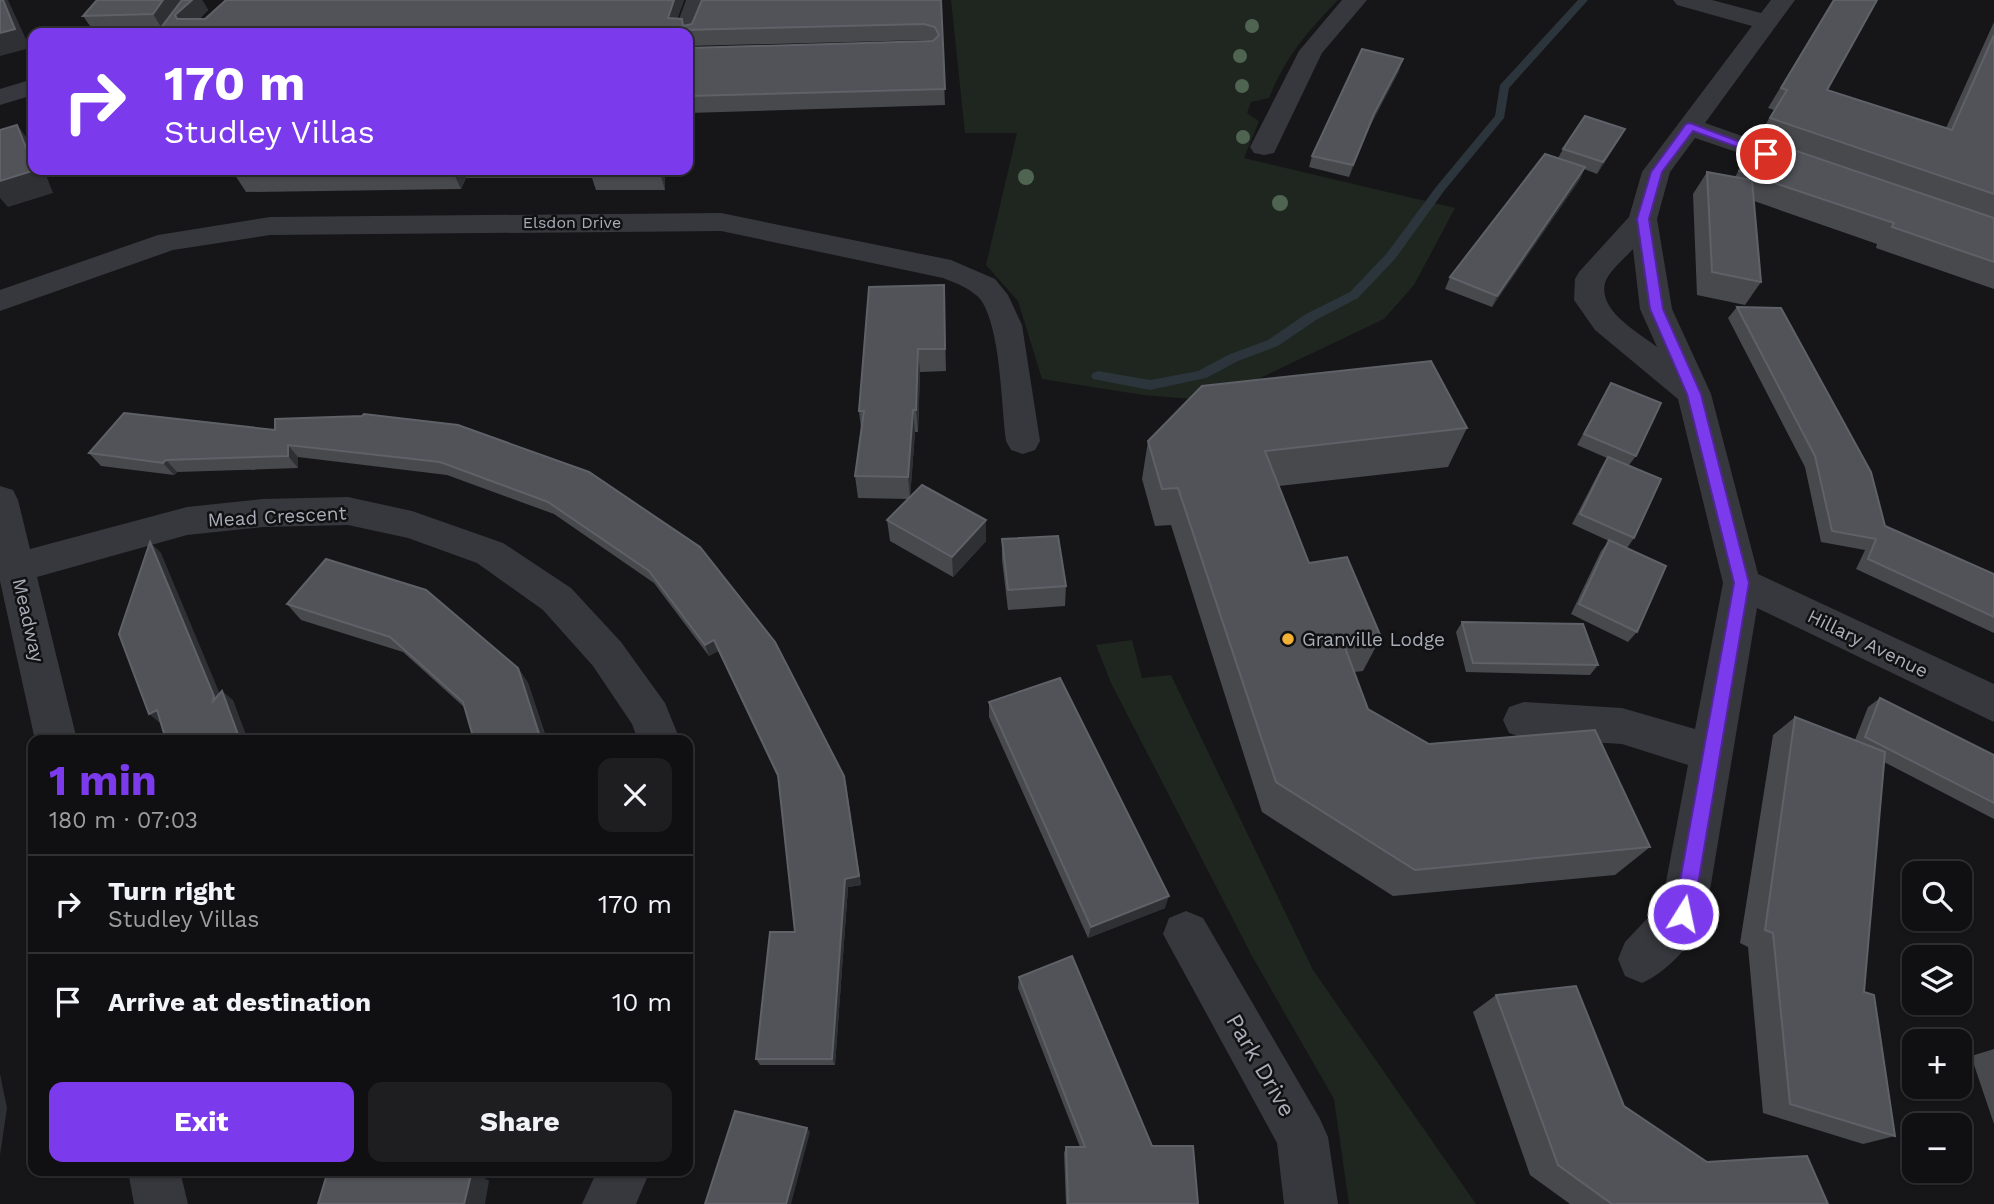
<!DOCTYPE html>
<meta charset="utf-8">
<style>
body{margin:0;font-family:"Work Sans",sans-serif;background:#1e1e20;color:#f1f3f6;height:100vh;display:flex;flex-direction:column;font-size:26px;white-space:nowrap}
*{box-sizing:border-box;margin:0}
p{font-size:23px;color:#9c9d9f}
.icon{flex:none;width:38px;height:38px;fill:none;stroke:currentColor;stroke-width:2;stroke-linecap:round;stroke-linejoin:round}
.map{position:relative;flex:1;overflow:hidden}
.drawer{position:absolute;left:28px;top:735px;width:665px;height:441px;display:flex;flex-direction:column;background:#101012;border-radius:14px;box-shadow:0 2px 5px #0004,0 0 0 2px #303032}
.drawer>*{flex:none}
.guide{position:absolute;left:28px;top:28px;width:665px;height:147px;border-radius:14px;box-shadow:0 2px 5px #0004,0 0 0 2px #303032;background:#7c3aed;color:#fff;overflow:hidden}
.controls{position:absolute;left:1902px;top:861px;display:grid;gap:14px}
.controls a{display:grid;place-items:center;width:70px;height:70px;border-radius:14px;background:#101012;box-shadow:0 2px 5px #0004,0 0 0 2px #303032;font-size:35px}
.pin{position:absolute;display:grid;place-items:center;width:60px;height:60px;color:#fff;margin:-30px;border:4px solid #fff;border-radius:50%;box-shadow:0 2px 7px #0007}
.me{position:absolute;width:77px;margin:-38px;rotate:10deg;stroke-linejoin:round;filter:drop-shadow(0 0 5px #0008)}
.turn{display:flex;align-items:center;gap:24px;height:147px;padding:0 21px;font-size:32px}
.turn .icon{width:91px;height:91px;stroke-width:2.5}
.turn b{display:block;font-size:49px;line-height:60px}
.round{display:grid;place-items:center;flex:none;width:74px;height:74px;border-radius:14px;background:#1e1e20}
.summary{display:flex;align-items:center;justify-content:space-between;height:119px;padding:0 21px}
h1{font-size:42px;font-weight:700;line-height:52px;color:#7c3aed}
.primary-button{display:flex;gap:14px;margin-top:auto;padding:14px 21px}
.primary-button a{flex:1;height:80px;border-radius:14px;background:#7c3aed;color:#fff;font-size:28px;font-weight:700;line-height:80px;text-align:center}
.primary-button a+a{background:#1e1e20;color:#f1f3f6}
ul{padding:0;list-style:none}
li{display:flex;align-items:center;gap:21px;height:98px;padding:0 21px;border-top:2px solid #303032}
li div{flex:1}
li b{display:block;font-size:26px}
li em{font-style:normal}
.map>svg:first-child{display:block}
.green{fill:#1e261f}
.lines{fill:none;stroke-linecap:round;stroke-linejoin:round}
.stream{fill:#2c353c;fill-rule:evenodd}
.minor{fill:#37383d;fill-rule:evenodd}
.tree{fill:#506452}
.wall{fill:#47494d}
.shaded-wall{fill:#2f3033}
.building{fill:#525359;stroke:#5f6168;stroke-width:2}
.route{fill:#7c3aed;stroke:#51269a;stroke-width:2}
.poi-dot{fill:#f2b134;stroke:#111113;stroke-width:2.5}
.labels{text-anchor:middle;stroke-width:5;stroke-linejoin:round;paint-order:stroke}
.far-street-label{font-size:16px;fill:#a8adb8;stroke:#111113}
.street-label{font-size:19px;fill:#a8adb8;stroke:#111113}
.poi-label{font-size:19px;fill:#a8adb8;stroke:#111113;text-anchor:start}
.near-street-label{font-size:23px;fill:#a8adb8;stroke:#111113}
</style>
<div class="map">
<svg width="1994" height="1204" viewBox="0 0 1994 1204">
<rect width="100%" height="100%" fill="#161618"/>
<g class="green">
<path d="M951 0H1338C1307 32 1286 56 1269 98L1251 102 1247 113 1259 121 1244 158 1455 208 1414 285 1384 319 1254 381 1193 399 1143 395 1042 379 1018 301 986 265 1017 133H965Z"/>
<polygon points="1132,640 1142,678 1171,675 1313,970 1476,1204 1349,1204 1334,1099 1252,956 1111,683 1096,645"/>
</g>
<g class="lines">
<polygon class="stream" points="1578,0 1588,0 1509,88 1504,118 1444,191 1395,259 1358,298 1316,320 1278,346 1238,361 1206,378 1150,390 1093,379 1091,376 1093,373 1098,371 1150,380 1198,371 1228,355 1268,340 1306,314 1350,292 1387,253 1436,187 1495,116 1500,85"/>
<g class="minor">
<polygon points="686,0 710,0 695,38 688,40 688,33 674,33"/>
<polygon points="1342,0 1367,0 1322,53 1274,153 1264,155 1254,153 1250,147 1299,51"/>
<path d="M1673 0H1712L1761 13 1771 0H1795L1705 123 1811 160 1815 166 1811 172 1801 174 1695 138 1670 172 1657 219 1672 309 1711 394 1758 574 1994 684V722L1757 608 1706 914C1695 941 1669 971 1642 983L1625 976 1618 959 1625 942 1662 903 1688 765 1622 744 1524 738 1509 733 1503 720 1509 707 1524 702 1622 708 1695 729 1723 583 1678 399 1595 330 1574 300 1575 279 1579 272 1629 217 1642 172 1752 26 1677 5ZM1633 249 1640 309 1657 347C1638 332 1598 311 1605 283 1608 272 1625 258 1633 249Z"/>
<polygon points="33,79 33,95 0,105 0,89"/>
<path d="M721 213 951 260 995 279 1008 295 1022 325 1040 441 1035 450 1023 454 1011 450 1006 441C1001 404 1001 330 981 300 972 289 956 283 943 278L721 231 270 235 173 250 0 311V290L158 235 270 217Z"/>
<polygon points="0,486 13,490 18,500 30,549 187,507 263,499 348,497 412,511 503,543 571,588 621,642 665,703 680,740 638,740 632,724 593,666 543,610 477,563 408,538 348,525 263,527 187,535 37,577 77,740 35,740 0,581"/>
<polygon points="1186,911 1203,918 1320,1119 1328,1137 1338,1204 1284,1204 1277,1143 1163,934 1169,918"/>
<polygon points="128,1171 180,1171 188,1204 134,1204"/>
<polygon points="597,1171 650,1171 636,1204 582,1204"/>
</g>
</g>
<g class="tree">
<circle cx="1252" cy="26" r="7"/>
<circle cx="1240" cy="56" r="7"/>
<circle cx="1242" cy="86" r="7"/>
<circle cx="1243" cy="137" r="7"/>
<circle cx="1026" cy="177" r="8"/>
<circle cx="1280" cy="203" r="8"/>
</g>
<g class="wall">
<polygon points="97,0 202,0 208,10 199,19 205,19 226,0 684,0 677,19 683,26 941,0 945,105 688,113 688,48 929,41 925,40 688,46 688,33 157,33 158,32 95,33 83,16"/>
<polygon points="1833,0 1827,90 1946,128 1994,22 1994,289 1876,248 1877,244 1754,201 1761,282 1745,305 1697,295 1693,194 1707,172 1735,177 1774,110 1768,108"/>
<polygon points="1399,71 1370,126 1349,177 1309,167 1312,156"/>
<polygon points="1625,129 1619,140 1597,174 1584,169 1580,179 1492,307 1445,289 1450,277 1558,158 1563,149"/>
<polygon points="239,170 665,170 665,190 596,190 592,178 466,178 461,189 246,192 235,175"/>
<polygon points="944,285 946,371 920,372 918,432 915,432 910,497 986,520 986,541 953,577 890,541 887,520 908,499 858,498 855,476 861,428 859,411"/>
<polygon points="1737,307 1885,526 1994,574 1994,633 1856,569 1865,550 1821,542 1805,467 1728,318"/>
<polygon points="1611,383 1636,456 1629,465 1634,538 1627,548 1637,632 1628,642 1571,614 1601,551 1609,541 1572,524 1601,468 1607,458 1577,445"/>
<polygon points="124,413 589,472 846,785 861,885 848,887 835,1065 760,1065 756,1059 795,932 778,778 718,651 709,656 654,583 554,514 447,475 298,457 298,468 177,472 174,475 101,466 89,453"/>
<polygon points="1467,428 1448,467 1279,486 1309,563 1381,637 1363,671 1354,672 1368,709 1429,744 1650,847 1615,875 1393,896 1262,812 1171,525 1155,526 1142,479 1148,441"/>
<polygon points="1002,539 1066,586 1065,606 1008,610 1002,560"/>
<polygon points="287,604 518,668 528,683 547,740 474,740 464,707 403,652 301,620"/>
<polygon points="1462,622 1598,665 1590,675 1466,672 1456,632"/>
<polygon points="1880,698 1994,755 1994,819 1884,762 1864,992 1895,1136 1863,1144 1763,1113 1748,947 1740,943 1773,735 1795,717 1855,740 1868,707"/>
<polygon points="989,702 1165,908 1088,938 989,717"/>
<polygon points="1019,977 1152,1146 1198,1204 1066,1204 1064,1153 1066,1147 1080,1147 1018,988"/>
<polygon points="1496,995 1624,1106 1707,1162 1828,1204 1570,1204 1530,1175 1473,1012"/>
<polygon points="1994,1049 1994,1124 1971,1056"/>
</g>
<g class="shaded-wall">
<polygon points="3,0 8,0 30,48 0,56 0,33"/>
<polygon points="163,0 202,0 208,10 185,31 164,32 153,14"/>
<polygon points="674,0 684,0 672,33 668,18"/>
<polygon points="1403,59 1399,71 1370,126 1349,177 1353,165 1374,114"/>
<polygon points="17,125 33,146 33,165"/>
<polygon points="1625,129 1619,140 1597,174 1603,162"/>
<polygon points="1585,167 1580,179 1492,307 1497,296"/>
<polygon points="35,170 44,170 53,193 8,207 0,198 0,181"/>
<polygon points="454,170 462,170 466,178 461,189 453,172"/>
<polygon points="660,170 665,170 665,190 660,173"/>
<polygon points="918,349 920,372 918,432 916,410"/>
<polygon points="913,410 915,432 910,499 908,477"/>
<polygon points="288,445 298,457 298,468 288,456"/>
<polygon points="166,460 177,472 174,475 163,463"/>
<polygon points="986,520 986,541 953,577 952,557"/>
<polygon points="150,542 161,553 225,706 213,701"/>
<polygon points="714,640 718,651 709,656 705,645"/>
<polygon points="518,668 528,683 547,740 541,740"/>
<polygon points="222,691 233,700 248,740 240,740"/>
<polygon points="157,710 161,724 149,714"/>
<polygon points="844,776 846,785 861,885 848,887 835,1065 832,1059"/>
<polygon points="1169,896 1165,908 1088,938 1091,927"/>
<polygon points="0,1074 7,1108 0,1155"/>
<polygon points="807,1128 810,1132 791,1204 786,1204"/>
<polygon points="465,1171 474,1171 489,1181 485,1204 464,1204"/>
</g>
<g class="building">
<polygon points="0,0 3,0 15,29 0,33"/>
<polygon points="97,0 163,0 153,14 83,16"/>
<polygon points="182,0 192,0 175,15 177,19 205,19 226,0 674,0 668,18 682,19 683,26 692,24 702,0 941,0 945,89 688,96 688,48 933,41 939,35 935,27 924,24 682,30 682,33 157,33"/>
<polygon points="1834,0 1877,0 1827,90 1952,130 1994,35 1994,194 1770,118 1787,90 1781,88"/>
<polygon points="1362,49 1403,59 1374,114 1353,165 1312,156"/>
<polygon points="1585,116 1625,129 1603,162 1563,149"/>
<polygon points="17,125 33,165 33,170 35,170 0,181 0,130"/>
<polygon points="1758,138 1994,218 1994,262 1892,227 1894,223 1739,171"/>
<polygon points="1545,154 1585,167 1497,296 1450,277"/>
<polygon points="239,170 454,170 453,172 235,175"/>
<polygon points="592,170 660,170 660,173 591,173"/>
<polygon points="1707,172 1752,180 1761,282 1712,272"/>
<polygon points="944,285 945,349 918,349 916,410 913,410 908,477 855,476 864,411 859,411 869,287"/>
<polygon points="1737,307 1781,308 1871,472 1885,526 1994,574 1994,617 1868,559 1876,539 1832,531 1815,456"/>
<polygon points="1431,361 1467,428 1265,451 1309,563 1347,557 1381,637 1343,642 1368,709 1429,744 1595,730 1650,847 1415,870 1276,782 1178,488 1162,489 1148,441 1202,386"/>
<polygon points="1611,383 1661,403 1636,456 1584,434"/>
<polygon points="124,413 275,430 275,419 362,416 364,414 458,425 589,472 700,547 775,642 844,776 859,876 845,879 832,1059 756,1059 770,932 795,932 778,775 714,640 705,645 649,571 548,502 440,462 288,445 288,456 166,460 163,463 89,453"/>
<polygon points="1608,457 1661,479 1634,538 1580,514"/>
<polygon points="922,485 986,520 952,557 887,520"/>
<polygon points="1058,536 1066,586 1008,590 1002,539"/>
<polygon points="1609,540 1666,566 1637,632 1579,604"/>
<polygon points="150,542 214,696 213,701 222,691 240,740 166,740 157,710 149,714 119,634"/>
<polygon points="326,559 426,590 518,668 541,740 474,740 463,702 390,637 287,604"/>
<polygon points="1462,622 1583,624 1598,665 1473,663"/>
<polygon points="1060,678 1169,896 1091,927 989,702"/>
<polygon points="1880,698 1994,755 1994,803 1865,737"/>
<polygon points="1795,717 1885,752 1864,992 1874,995 1895,1136 1790,1104 1773,933 1765,930"/>
<polygon points="1072,956 1152,1146 1193,1146 1198,1204 1068,1204 1066,1147 1085,1147 1019,977"/>
<polygon points="1576,986 1624,1106 1707,1162 1807,1156 1828,1204 1612,1204 1558,1165 1496,995"/>
<polygon points="735,1111 807,1128 786,1204 705,1204"/>
<polygon points="328,1171 465,1171 471,1175 464,1204 318,1204"/>
</g>
<polygon class="route" points="1690,123 1772,154 1762,156 1693,131 1662,172 1649,219 1663,309 1701,394 1749,583 1693,914 1690,921 1683,923 1677,921 1674,914 1734,583 1687,394 1650,309 1637,219 1651,172 1686,124"/>
<circle class="poi-dot" cx="1288" cy="639" r="7"/>
<g class="labels">
<g class="far-street-label">
<text x="572" y="228">Elsdon Drive</text>
</g>
<g class="street-label">
<text transform="translate(277 516) rotate(-3)" y="7">Mead Crescent</text>
<text transform="translate(29 620) rotate(77)" y="7">Meadway</text>
<text transform="translate(1868 643) rotate(26)" y="7">Hillary Avenue</text>
</g>
<g class="poi-label">
<text x="1302" y="646">Granville Lodge</text>
</g>
<g class="near-street-label">
<text transform="translate(1261 1065) rotate(60)" y="8">Park Drive</text>
</g>
</g>
</svg>
<div class="controls">
<a><svg class="icon" aria-label="search" viewBox="0 0 24 24"><circle cx="10" cy="10" r="6"/><path d="M15 15l6 6"/></svg></a>
<a><svg class="icon" aria-label="layers" viewBox="0 0 24 24"><path d="M12 4l9 5-9 5-9-5zM3 14l9 5 9-5"/></svg></a>
<a>+</a>
<a>−</a>
</div>
<div class="pin" style="left:1766px;top:154px;background:#d93025"><svg class="icon" aria-label="arrive" viewBox="0 0 24 24"><path d="M6 21V4h12l-3 4 3 4H6"/></svg></div>
<svg class="me" style="left:1683px;top:914px" viewBox="-20 -20 40 40"><circle r="17" fill="#7c3aed" stroke="#fff" stroke-width="3"/><path d="M0-11L8 9 0 5-8 9z" fill="#fff"/></svg>
<div class="guide">
<div class="turn"><svg class="icon" aria-label="right" viewBox="0 0 24 24"><path d="M7 20v-9h11M14 6l5 5-5 5"/></svg><div><b>170 m</b>Studley Villas</div></div>
</div>
<section class="drawer">
<div class="summary"><div><h1>1 min</h1><p>180 m · 07:03</p></div><a class="round"><svg class="icon" aria-label="close" viewBox="0 0 24 24"><path d="M6 6l12 12M18 6L6 18"/></svg></a></div>
<ul>
<li><svg class="icon" aria-label="right" viewBox="0 0 24 24"><path d="M7 20v-9h11M14 6l5 5-5 5"/></svg><div><b>Turn right</b><p>Studley Villas</p></div><em>170 m</em></li>
<li><svg class="icon" aria-label="arrive" viewBox="0 0 24 24"><path d="M6 21V4h12l-3 4 3 4H6"/></svg><div><b>Arrive at destination</b></div><em>10 m</em></li>
</ul>
<div class="primary-button"><a>Exit</a><a>Share</a></div>
</section>
</div>
